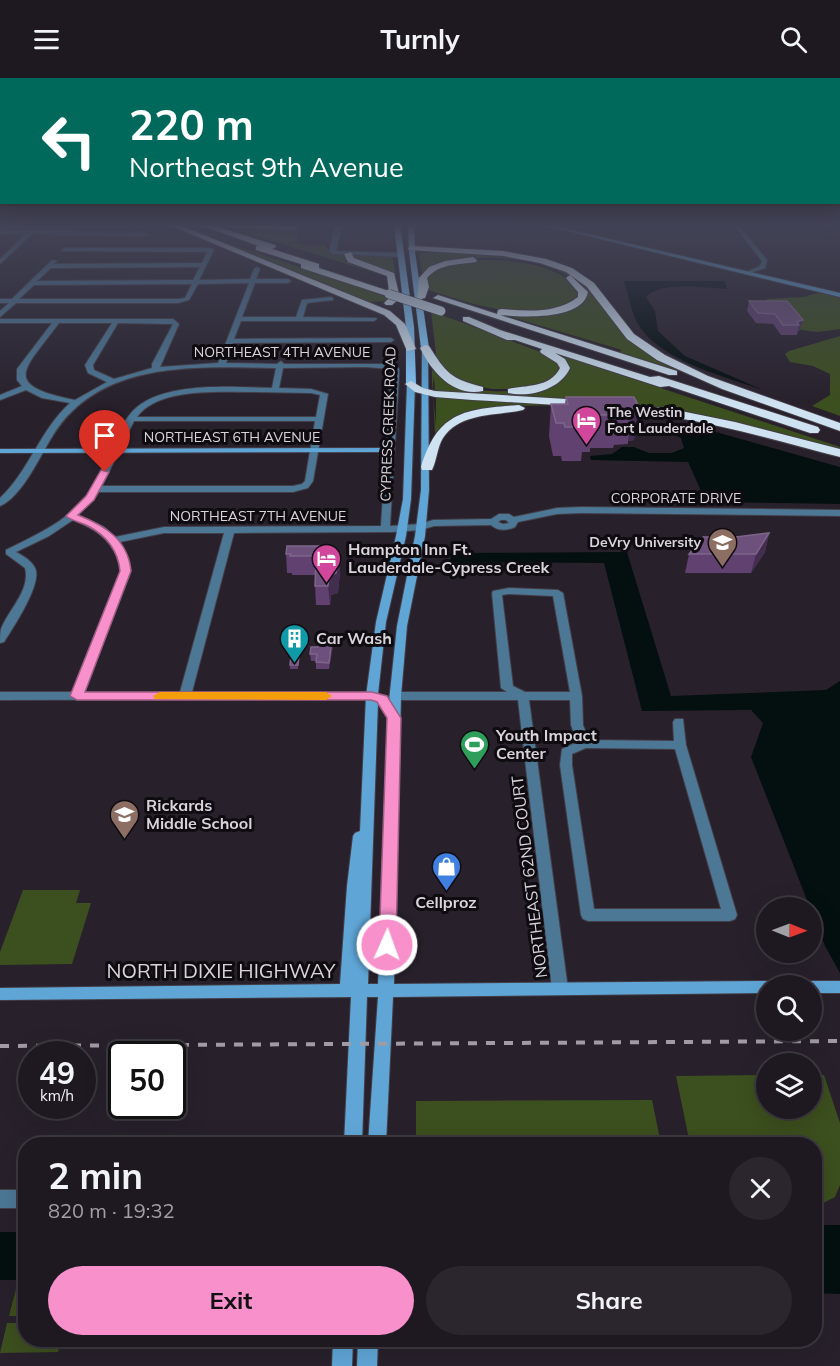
<!DOCTYPE html>
<meta charset="utf-8">
<style>
body{margin:0;font-family:Mulish,sans-serif;background:#2b262e;color:#f1f3f6;height:100vh;display:flex;flex-direction:column;font-size:22px;white-space:nowrap}
*{box-sizing:border-box;margin:0}
p{font-size:20px;color:#a1a0a5}
.icon{flex:none;width:33px;height:33px;fill:none;stroke:currentColor;stroke-width:2;stroke-linecap:round;stroke-linejoin:round}
.map{position:relative;flex:1;overflow:hidden}
.drawer{position:absolute;left:18px;top:1059px;width:804px;height:210px;display:flex;flex-direction:column;background:#1e1921;border-radius:24px;box-shadow:0 6px 24px #0002,0 0 0 2px #3c383f}
.drawer>*{flex:none}
.hud{position:absolute;left:0px;top:0px;width:840px;height:126px;box-shadow:0 6px 24px #0002,0 0 0 2px #3c383f;background:#00695c;color:#fff;overflow:hidden}
.needle{width:39px;rotate:91deg}
.fabs{position:absolute;left:756px;top:819px;display:grid;gap:12px}
.fabs a{display:grid;place-items:center;width:66px;height:66px;border-radius:50%;background:#1e1921;box-shadow:0 6px 24px #0002,0 0 0 2px #3c383f;font-size:30px}
.speed{position:absolute;left:18px;top:963px;display:flex;gap:12px;font-size:30px;font-weight:700;text-align:center}
.speed>*{display:grid;place-content:center;width:78px;height:78px;border-radius:50%;background:#1e1921;box-shadow:0 6px 24px #0002,0 0 0 2px #3c383f;line-height:1}
.speed small{font-size:15px;font-weight:400}
.speed .limit{border:3px solid #111;border-radius:9px;background:#fff;color:#111}
.pin{position:absolute;display:grid;place-items:center;width:51px;height:51px;color:#fff;margin:-62px -26px;border-radius:50% 50% 50% 0;rotate:-45deg;box-shadow:0 0 6px #0007}
.pin .icon{rotate:45deg}
.me{position:absolute;width:66px;margin:-33px;rotate:2deg;stroke-linejoin:round;filter:drop-shadow(0 0 4px #0008)}
.turn{display:flex;align-items:center;gap:21px;height:126px;padding:0 30px;font-size:27px}
.turn .icon{width:78px;height:78px;stroke-width:2.5}
.turn b{display:block;font-size:42px;line-height:51px}
.round{display:grid;place-items:center;flex:none;width:63px;height:63px;border-radius:32px;background:#2b262e}
.overview{display:flex;align-items:center;justify-content:space-between;height:102px;padding:0 30px}
h1{font-size:36px;font-weight:700;line-height:45px}
.cta{display:flex;gap:12px;margin-top:auto;padding:12px 30px}
.cta a{flex:1;height:69px;border-radius:36px;background:#f890cb;color:#111;font-size:24px;font-weight:700;line-height:69px;text-align:center}
.cta a+a{background:#2b262e;color:#f1f3f6}
header{display:flex;justify-content:space-between;align-items:center;height:78px;padding:0 30px;background:#1e1921;font-size:27px;font-weight:700}
.map>svg:first-child{display:block}
.green{fill:#3c4f1e}
.water{fill:#040f10}
.lines{fill:none;stroke-linecap:round;stroke-linejoin:round}
.street-casing{stroke:#443e48;stroke-width:2}
.secondary-casing{stroke:#443e48;stroke-width:2}
.primary-casing{stroke:#443e48;stroke-width:1}
.highway-casing{stroke:#443e48;stroke-width:2}
.street{fill:#4c7795;fill-rule:evenodd}
.secondary{fill:#5fa6d7;fill-rule:evenodd}
.primary{fill:#82c9fc;fill-rule:evenodd}
.highway{fill:#cee2f2;fill-rule:evenodd}
.rail{stroke:#a19ba4;stroke-width:4;stroke-dasharray:9 9;stroke-linecap:butt}
.highway-bridge-casing{stroke:#443e48;stroke-width:10;stroke-linecap:butt}
.highway-bridge{stroke:#cee2f2;stroke-width:9}
.wall{fill:#604170}
.shaded-wall{fill:#442e50}
.building{fill:#6d517c;stroke:#7e658a;stroke-width:1.5}
.route{fill:#f890cb;stroke:#a15e84;stroke-width:1.5}
.slow{fill:#f59e0b}
.labels{text-anchor:middle;stroke-width:6;stroke-linejoin:round;paint-order:stroke}
.far-street-label{font-size:14px;fill:#d9d4db;stroke:#0f0c11}
.far-poi-label{font-size:14px;font-weight:bold;fill:#d9d4db;stroke:#0f0c11;text-anchor:start}
.poi-label{font-size:16px;font-weight:bold;fill:#d9d4db;stroke:#0f0c11;text-anchor:start}
.street-label{font-size:16px;fill:#d9d4db;stroke:#0f0c11}
.near-street-label{font-size:20px;fill:#d9d4db;stroke:#0f0c11}
</style>
<header><svg class="icon" aria-label="menu" viewBox="0 0 24 24"><path d="M4 6h16M4 12h16M4 18h16"/></svg>Turnly<svg class="icon" aria-label="search" viewBox="0 0 24 24"><circle cx="10" cy="10" r="6"/><path d="M15 15l6 6"/></svg></header>
<div class="map">
<svg width="840" height="1288" viewBox="0 0 840 1288">
<rect width="100%" height="100%" fill="#28212c"/>
<g class="green">
<polygon points="217,146 248,150 304,151 300,152 297,165 311,168 325,166 330,176 345,178 348,183 382,194 389,199"/>
<polygon points="221,163 392,220 390,223 369,224 219,164"/>
<path d="M418 175 422 191 419 175C472 175 546 171 588 208 601 218 606 237 617 249 635 270 664 281 686 295L619 274 622 272 495 234 519 236 569 230 585 214C566 183 496 175 462 182 449 185 436 192 422 195Z"/>
<polygon points="352,178 392,178 396,197 354,182"/>
<path d="M492 182C523 183 555 188 578 209V221C523 245 482 229 428 212 418 183 473 182 492 182Z"/>
<polygon points="818,215 840,219 840,251 818,254 801,252 786,232 776,231 766,221 804,219"/>
<polygon points="431,233 546,276 556,282 562,293 547,305 515,311 492,311 459,304 437,284"/>
<polygon points="840,258 840,338 812,328 830,317 830,296 813,288 790,284 785,276 789,273"/>
<path d="M557 276 840 369V373L706 339 435 314 434 298 432 314V292C470 316 498 318 541 307 552 304 563 303 568 292Z"/>
<polygon points="433,318 436,348 436,318 568,327 517,328 481,334 435,355"/>
<polygon points="23,812 80,812 76,825 91,825 72,886 0,887 0,874"/>
<polygon points="766,997 766,1030 812,1030 812,997 824,997 840,1045 840,1107 835,1119 815,1129 814,1066 690,1066 676,998"/>
<polygon points="652,1022 661,1066 416,1066 416,1023"/>
<polygon points="16,1211 25,1211 25,1238 9,1238"/>
<polygon points="7,1245 25,1245 26,1262 61,1262 58,1274 0,1275"/>
</g>
<g class="water">
<path d="M624 203H725L727 211C705 210 661 203 646 219L655 233 658 253 685 278 763 312C726 299 666 284 642 252 632 240 629 218 624 203Z"/>
<polygon points="667,349 698,349 840,389 840,426 706,424 688,384 591,382 590,378 612,376 622,369 634,369 649,375 672,375 684,370 681,360 668,354"/>
<polygon points="627,474 671,618 826,612 840,603 840,895 825,868 751,679 763,645 751,632 642,633 604,485 452,484 449,475"/>
<polygon points="815,1147 840,1147 840,1216 815,1215"/>
<rect x="0" y="1154" width="25" height="48"/>
</g>
<g class="lines">
<defs>
<g id="street">
<polygon points="336,146 342,146 336,173 401,175 404,177 401,179 332,176 329,173"/>
<polygon points="733,146 737,146 767,182 765,190 747,196 747,194 760,188 762,183"/>
<polygon points="0,152 145,154 148,156 145,158 32,156 0,186 0,181 26,156 0,156"/>
<path d="M64 170H211L214 172 199 202 250 201 254 191 257 189 260 191 256 201H288L291 203 288 205H255L242 239H296L302 222 331 219 333 220V222L307 225 303 239 376 240 377 241 374 243H241L234 261 391 260 394 262 391 264 233 265 226 285 277 286 281 283 284 286H395L399 291V298L390 448 420 446 433 442 491 441 499 436H509L514 439 557 430 581 429 840 432V438L581 435 557 436 518 444 515 449C506 453 498 453 491 447L434 448 421 452 392 454 234 455 192 614H372L378 618 376 621 0 622V614H73L121 493C116 465 99 452 73 442L49 458 16 474C23 478 31 482 35 490 43 505 13 550 4 564L0 565C0 561 0 555 1 551 8 532 31 512 25 490L6 476V472C38 456 75 440 93 408 108 384 118 341 141 326 174 304 234 309 272 310L276 290C197 289 99 281 52 359 40 378 22 419 0 428V420C29 393 40 352 70 325L42 320 26 312 0 322V317L22 308 17 302V291L52 245H0V241H173L179 246 160 289 218 285 249 205 198 206 189 222 178 225H16L0 239V233L9 225H0V221H12L52 182 57 183 54 186 202 185 207 174 62 173ZM200 189 193 202 37 203 51 190ZM192 206 185 220 178 221H19L34 207ZM59 245H112L85 287 88 295 107 304 75 322C0 307 24 292 59 245ZM118 245 173 246 152 286V290L114 301 94 292 93 287ZM366 289 391 291 381 448 164 449 115 459 104 449 78 437 99 414H293L308 410 313 403 328 316 311 311 279 310 283 290ZM249 314 311 315 320 317 316 339H137C158 310 217 314 249 314ZM134 343H315L305 403 302 406 293 408H102ZM501 442H506L509 445 503 446 498 444ZM164 455H224L180 614H84L131 493 129 482 120 464Z"/>
<path d="M509 510 558 512 563 515 582 618 583 647 589 662 674 663 673 644 675 641H683L686 667 737 837 735 841 730 843H588L583 841 581 837 560 687 562 671 577 664 571 647 570 622H529L568 911 566 916 560 917 554 916 552 911 518 622H395L389 618 395 614H507L501 610 492 515 493 513ZM509 516 553 518 570 614H525L513 608 502 517ZM586 670 675 671 721 831H594L572 687V676Z"/>
<rect x="0" y="1112" width="26" height="18"/>
</g>
<g id="secondary">
<polygon points="38,146 56,146 0,152 0,148"/>
<polygon points="538,146 546,146 840,215 840,219"/>
<path d="M425 268 428 270 429 412 425 458 407 548 401 618 394 906 766 903 772 904 773 908H766V915L393 919 386 1066H368L378 919H367L362 1066H344L351 919 0 922V910L340 906 347 808 353 758 355 755 360 753 366 618 376 544 396 458 403 421 407 306 411 304 415 306 411 421 406 458 386 544 378 616 386 618 389 623 397 548 415 458 421 412 422 270ZM378 623 388 641 378 906H368Z"/>
<polygon points="394,370 394,374 391,374 0,375 0,371"/>
<polygon points="812,903 840,903 840,915 812,915 812,908 805,908 806,904"/>
<polygon points="333,1262 353,1262 352,1288 332,1288"/>
<polygon points="358,1262 378,1262 377,1288 357,1288"/>
</g>
<g id="primary">
<polygon points="394,146 400,146 414,249 416,306 411,309 406,306 406,249"/>
<polygon points="408,146 414,146 415,174 429,270 425,273 421,270 409,174"/>
</g>
<g id="highway">
<polygon points="167,146 177,146 390,233 405,246 416,271 407,273 396,247 384,237"/>
<polygon points="197,146 208,146 275,167 276,169 272,171 319,186 319,190 389,213 387,198 348,184 344,176 351,174 354,180 394,195 400,220 392,227 386,227 384,225 390,219 301,190 301,186 256,172 256,168 259,168"/>
<polygon points="227,146 294,148 298,150 294,152 230,149"/>
<polygon points="412,168 503,173 546,181 572,190 594,205 634,256 665,277 708,298 840,345 840,353 722,311 657,282 627,261 587,209 566,194 540,185 503,178 409,172 408,170"/>
<path d="M473 179 477 182 476 184C458 187 440 185 427 200L429 209 425 220 417 222 419 200 429 189 445 183Z"/>
<path d="M570 197 588 214C583 243 521 239 500 237L677 293V297H669L433 220 438 217 497 236 498 232 501 231C527 233 556 236 578 219V214L566 200Z"/>
<path d="M463 239H469L500 252 650 299 659 298 818 349 820 352 818 355H810L669 308 660 309 555 275 565 281 570 290C561 311 530 320 508 315V311C526 307 550 310 560 290L557 285 541 275 540 273 542 271 515 262H507L463 243Z"/>
<path d="M425 267 429 268C446 295 451 301 483 309V313C453 319 432 294 420 270Z"/>
<path d="M411 303 423 310 435 313 583 322 671 331 735 344 840 371V379C784 365 729 348 671 339 593 326 514 326 435 319L415 314 405 306Z"/>
<path d="M519 327 525 330 523 332C497 338 460 334 443 360 437 370 437 382 432 392H422L421 389C438 333 465 331 519 327Z"/>
</g>
</defs>
<use href="#street" class="street-casing"/>
<use href="#secondary" class="secondary-casing"/>
<use href="#primary" class="primary-casing"/>
<use href="#highway" class="highway-casing"/>
<use href="#street" class="street"/>
<use href="#secondary" class="secondary"/>
<use href="#primary" class="primary"/>
<use href="#highway" class="highway"/>
<polyline class="rail" points="0,968 840,963"/>
<defs>
<polyline id="highway-bridge" points="389,216 441,233"/>
</defs>
<use href="#highway-bridge" class="highway-bridge-casing"/>
<use href="#highway-bridge" class="highway-bridge"/>
</g>
<g class="wall">
<polygon points="749,223 803,242 800,252 798,253 797,257 781,257 773,246 756,245 747,233"/>
<polygon points="566,319 639,329 634,362 628,363 628,366 614,367 613,370 590,370 590,374 582,374 581,383 562,383 561,378 553,378 549,358 551,326 565,326"/>
<polygon points="769,455 765,474 751,495 685,495 689,476 736,459"/>
<polygon points="326,468 326,475 340,494 338,515 331,517 330,527 316,527 315,508 315,497 292,497 292,495 287,495 286,476"/>
<polygon points="333,568 329,591 316,591 316,583 311,583 310,576"/>
<polygon points="299,578 298,591 290,591 290,587"/>
</g>
<g class="shaded-wall">
<polygon points="803,242 800,252 798,253 799,247 797,244"/>
<polygon points="639,329 634,362 628,363 632,333 631,331"/>
<polygon points="769,455 765,474 751,495 756,476"/>
<polygon points="339,475 340,494 338,515 331,517 330,527 328,508 329,498"/>
<polygon points="332,561 333,568 329,591 329,585"/>
</g>
<g class="building">
<polygon points="749,223 787,223 803,242 797,244 799,247 783,247 775,236 758,235"/>
<polygon points="566,319 634,319 639,329 631,331 632,333 616,334 617,337 592,337 593,341 582,341 585,349 565,349 564,345 556,345 551,326 568,326"/>
<polygon points="769,455 756,476 689,476 703,459 736,459"/>
<polygon points="287,468 326,468 325,475 339,475 336,495 329,498 328,508 315,508 316,478 290,478 291,476 286,476"/>
<polygon points="319,561 332,561 329,585 316,584 317,576 310,576 311,569 318,569"/>
<polygon points="291,578 299,578 298,587 290,587"/>
</g>
<linearGradient id="sky" x2="0" y2="1"><stop stop-color="#161218"/><stop offset="0.45" stop-color="#424356"/><stop offset="1" stop-color="#424356" stop-opacity="0"/></linearGradient>
<rect width="840" height="326" fill="url(#sky)"/>
<path class="route" d="M101 392 109 394 94 422 78 437C106 448 128 462 131 493L85 614H372L387 618 401 640 396 867 393 871 387 873 381 871 379 867 387 640 377 624 371 622H77L70 618 120 493C118 472 107 458 88 448 80 444 72 443 66 438L86 418Z"/>
<polygon class="slow" points="160,614 326,614 332,618 326,622 155,621 153,618"/>
<defs>
<symbol id="hotel-pin" viewBox="-11 -11 22 30"><path d="M0 17L-7.5 6A9.5 9.5 0 1 1 7.5 6Z" fill="#d1479c" stroke="#0f0c11"/><path d="M-6-4.5h1.5V1H6V5H4.5V3h-9V5H-6ZM-4 0a1.8 1.8 0 1 1 3.6 0ZM.5 0V-2.5h3Q6-2.5 6 0Z" fill="#fff"/></symbol>
<symbol id="university-pin" viewBox="-11 -11 22 30"><path d="M0 17L-7.5 6A9.5 9.5 0 1 1 7.5 6Z" fill="#8d6e63" stroke="#0f0c11"/><path d="M0-5L7-2L0 1L-7-2ZM-4 1L0 2.5L4 1V4Q0 6-4 4Z" fill="#fff"/></symbol>
<symbol id="building-pin" viewBox="-11 -11 22 30"><path d="M0 17L-7.5 6A9.5 9.5 0 1 1 7.5 6Z" fill="#0f9aa8" stroke="#0f0c11"/><path d="M-4-6H4V6H1V3H-1V6H-4ZM-2.5-4.3h1.7v1.8h-1.7ZM.8-4.3h1.7v1.8H.8ZM-2.5-1h1.7V.8h-1.7ZM.8-1h1.7V.8H.8Z" fill="#fff"/></symbol>
<symbol id="stadium-pin" viewBox="-11 -11 22 30"><path d="M0 17L-7.5 6A9.5 9.5 0 1 1 7.5 6Z" fill="#2e9e5b" stroke="#0f0c11"/><path d="M0-5a6.5 5 0 1 0 0 10a6.5 5 0 1 0 0-10ZM-3.5-1.8h7v3.6h-7Z" fill="#fff"/></symbol>
<symbol id="school-pin" viewBox="-11 -11 22 30"><path d="M0 17L-7.5 6A9.5 9.5 0 1 1 7.5 6Z" fill="#8d6e63" stroke="#0f0c11"/><path d="M0-5L7-2L0 1L-7-2ZM-4 1L0 2.5L4 1V4Q0 6-4 4Z" fill="#fff"/></symbol>
<symbol id="shop-pin" viewBox="-11 -11 22 30"><path d="M0 17L-7.5 6A9.5 9.5 0 1 1 7.5 6Z" fill="#3f7fe0" stroke="#0f0c11"/><path d="M-5-2.5h2.3a2.7 3.5 0 0 1 5.4 0H5L5.5 6h-11ZM-1.5-2.5h3a1.5 2.3 0 0 0-3 0Z" fill="#fff"/></symbol>
</defs>
<g fill-rule="evenodd">
<use href="#hotel-pin" x="570" y="326" width="33" height="45"/>
<use href="#university-pin" x="706" y="448" width="33" height="45"/>
<use href="#hotel-pin" x="310" y="464" width="33" height="45"/>
<use href="#building-pin" x="278" y="544" width="33" height="45"/>
<use href="#stadium-pin" x="458" y="650" width="33" height="45"/>
<use href="#school-pin" x="108" y="720" width="33" height="45"/>
<use href="#shop-pin" x="430" y="772" width="33" height="45"/>
</g>
<g class="labels">
<g class="far-street-label">
<text x="282" y="279">NORTHEAST 4TH AVENUE</text>
<text transform="translate(388 346) rotate(-88)" y="5">CYPRESS CREEK ROAD</text>
<text x="232" y="364">NORTHEAST 6TH AVENUE</text>
<text x="676" y="425">CORPORATE DRIVE</text>
<text x="258" y="443">NORTHEAST 7TH AVENUE</text>
</g>
<g class="far-poi-label">
<text x="607" y="339">The Westin<tspan x="607" dy="16">Fort Lauderdale</tspan></text>
<text x="701" y="469" text-anchor="end">DeVry University</text>
</g>
<g class="poi-label">
<text x="348" y="477">Hampton Inn Ft.<tspan x="348" dy="18">Lauderdale-Cypress Creek</tspan></text>
<text x="316" y="566">Car Wash</text>
<text x="496" y="663">Youth Impact<tspan x="496" dy="18">Center</tspan></text>
<text x="146" y="733">Rickards<tspan x="146" dy="18">Middle School</tspan></text>
<text x="446" y="830" text-anchor="middle">Cellproz</text>
</g>
<g class="street-label">
<text transform="translate(529 799) rotate(-97)" y="6">NORTHEAST 62ND COURT</text>
</g>
<g class="near-street-label">
<text x="221" y="900">NORTH DIXIE HIGHWAY</text>
</g>
</g>
</svg>
<div class="fabs">
<a><svg class="needle" viewBox="-14 -14 28 28"><path d="M0-13l5 13h-10z" fill="#e53935"/><path d="M0 13l5-13h-10z" fill="#a1a0a5"/></svg></a>
<a><svg class="icon" aria-label="search" viewBox="0 0 24 24"><circle cx="10" cy="10" r="6"/><path d="M15 15l6 6"/></svg></a>
<a><svg class="icon" aria-label="layers" viewBox="0 0 24 24"><path d="M12 4l9 5-9 5-9-5zM3 14l9 5 9-5"/></svg></a>
</div>
<div class="speed"><div>49<small>km/h</small></div><div class="limit">50</div></div>
<div class="pin" style="left:105px;top:394px;background:#d93025"><svg class="icon" aria-label="arrive" viewBox="0 0 24 24"><path d="M6 21V4h12l-3 4 3 4H6"/></svg></div>
<svg class="me" style="left:387px;top:867px" viewBox="-20 -20 40 40"><circle r="17" fill="#f890cb" stroke="#fff" stroke-width="3"/><path d="M0-11L8 9 0 5-8 9z" fill="#fff"/></svg>
<div class="hud">
<div class="turn"><svg class="icon" aria-label="left" viewBox="0 0 24 24"><path d="M17 20v-9H6M10 6l-5 5 5 5"/></svg><div><b>220 m</b>Northeast 9th Avenue</div></div>
</div>
<section class="drawer">
<div class="overview"><div><h1>2 min</h1><p>820 m · 19:32</p></div><a class="round"><svg class="icon" aria-label="close" viewBox="0 0 24 24"><path d="M6 6l12 12M18 6L6 18"/></svg></a></div>
<div class="cta"><a>Exit</a><a>Share</a></div>
</section>
</div>
